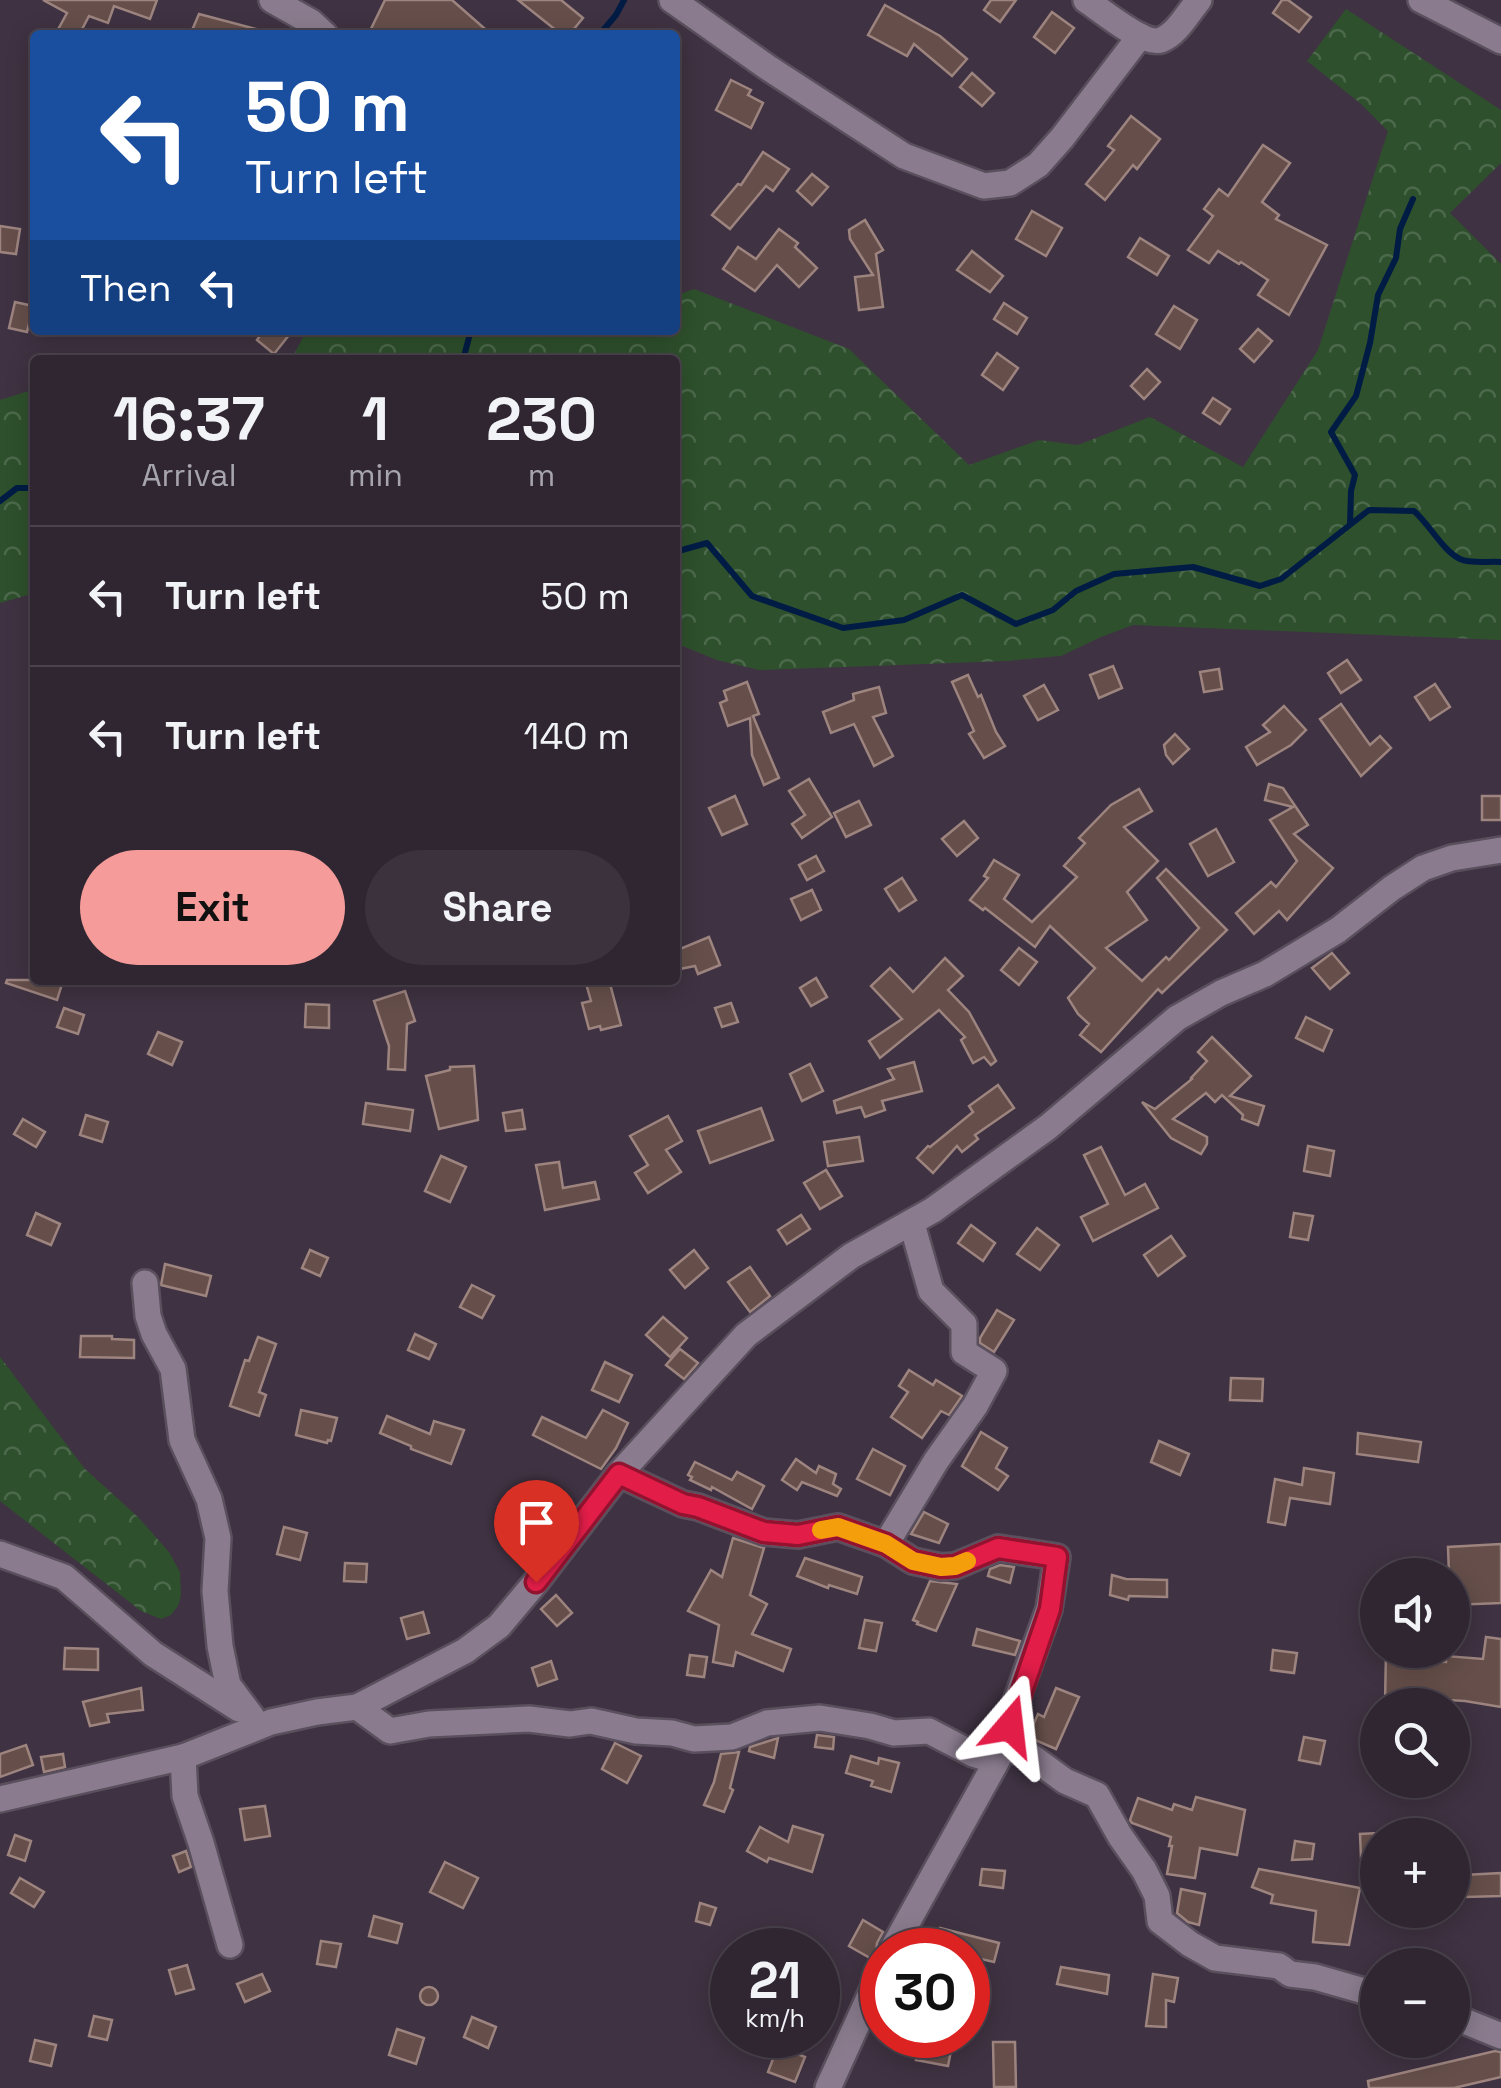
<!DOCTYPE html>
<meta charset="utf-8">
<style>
body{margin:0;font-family:"Space Grotesk",sans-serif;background:#3b323e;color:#f1f3f6;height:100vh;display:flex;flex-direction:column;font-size:38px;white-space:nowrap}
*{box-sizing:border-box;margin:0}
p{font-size:32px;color:#a7a5ac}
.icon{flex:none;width:55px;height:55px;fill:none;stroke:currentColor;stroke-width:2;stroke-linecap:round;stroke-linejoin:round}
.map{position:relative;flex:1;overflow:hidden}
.side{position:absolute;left:30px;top:355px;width:650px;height:630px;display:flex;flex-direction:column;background:#2f2632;border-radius:10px;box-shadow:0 5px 25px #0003,0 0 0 2px #4a434d}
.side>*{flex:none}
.top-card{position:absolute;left:30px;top:30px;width:650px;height:305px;border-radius:10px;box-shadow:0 5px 25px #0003,0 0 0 2px #4a434d;background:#1a4fa0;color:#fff;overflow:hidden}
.controls{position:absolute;left:1360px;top:1558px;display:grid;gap:20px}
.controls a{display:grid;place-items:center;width:110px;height:110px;border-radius:50%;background:#2f2632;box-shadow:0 5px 25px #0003,0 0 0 2px #4a434d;font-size:50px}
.speed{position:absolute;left:710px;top:1928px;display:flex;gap:20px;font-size:50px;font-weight:700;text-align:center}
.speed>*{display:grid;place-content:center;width:130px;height:130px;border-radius:50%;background:#2f2632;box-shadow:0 5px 25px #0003,0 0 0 2px #4a434d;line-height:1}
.speed small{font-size:25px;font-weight:400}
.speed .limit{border:15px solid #d22;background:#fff;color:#111}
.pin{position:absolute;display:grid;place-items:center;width:85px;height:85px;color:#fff;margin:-102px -42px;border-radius:50% 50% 50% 0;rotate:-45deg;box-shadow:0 0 10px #0007}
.pin .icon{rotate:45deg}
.me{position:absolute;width:110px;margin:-55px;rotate:17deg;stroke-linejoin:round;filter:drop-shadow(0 0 8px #0008)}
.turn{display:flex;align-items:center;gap:35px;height:210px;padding:0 50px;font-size:45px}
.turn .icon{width:130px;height:130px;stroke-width:2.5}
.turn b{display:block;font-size:70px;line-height:85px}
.then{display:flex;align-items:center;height:95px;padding:0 50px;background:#0003;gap:20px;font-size:38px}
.eta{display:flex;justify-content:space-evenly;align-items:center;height:170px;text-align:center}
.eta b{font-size:60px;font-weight:800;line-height:70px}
.primary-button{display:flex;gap:20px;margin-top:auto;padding:20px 50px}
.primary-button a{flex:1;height:115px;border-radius:60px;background:#f59b99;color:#111;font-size:40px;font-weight:800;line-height:115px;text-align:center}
.primary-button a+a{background:#3b323e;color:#f1f3f6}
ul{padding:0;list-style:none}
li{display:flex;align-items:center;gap:30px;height:140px;padding:0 50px;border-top:2px solid #4a434d}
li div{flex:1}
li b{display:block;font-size:38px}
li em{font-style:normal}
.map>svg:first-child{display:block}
.forest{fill:url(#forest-crowns)}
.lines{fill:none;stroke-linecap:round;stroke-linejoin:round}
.stream{stroke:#001c45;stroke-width:6}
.building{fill:#664f4a;stroke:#9d847f;stroke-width:2.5}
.minor-casing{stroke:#5a505d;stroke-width:30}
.minor{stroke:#8a7c8e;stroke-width:25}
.route-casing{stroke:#92132f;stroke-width:25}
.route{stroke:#e11d48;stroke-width:18}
.slow{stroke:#f59e0b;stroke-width:18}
</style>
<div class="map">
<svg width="1501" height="2088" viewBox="0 0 1501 2088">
<defs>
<pattern id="forest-crowns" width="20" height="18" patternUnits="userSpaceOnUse" patternTransform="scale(2.5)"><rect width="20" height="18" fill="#2e502c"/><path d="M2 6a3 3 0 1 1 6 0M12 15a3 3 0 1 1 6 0" fill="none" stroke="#4c694b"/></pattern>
</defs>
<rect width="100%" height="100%" fill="#3f3242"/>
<g class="forest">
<polygon points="1346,9 1501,110 1501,163 1450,213 1501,264 1501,640 1133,625 1101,637 1061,656 1006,661 759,670 717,660 675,643 675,360 291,360 307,330 675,330 675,296 694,289 849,349 969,465 1039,440 1078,445 1150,417 1243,467 1318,350 1388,131 1360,103 1307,61"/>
<polygon points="35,389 35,593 0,603 0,400"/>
<polygon points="0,1357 85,1469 138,1517 169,1552 180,1572 181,1595 178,1606 171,1615 161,1619 141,1611 0,1501"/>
</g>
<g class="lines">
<g class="stream">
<polyline points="599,35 616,15 624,0"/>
<polyline points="463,360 471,330"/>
<polyline points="0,501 17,488 35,488"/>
<polyline points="1350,524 1351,491 1355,475 1331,432 1356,396 1370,343 1378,295 1396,258 1400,229 1413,199"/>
<path d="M675 552 707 543 752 596 843 628 904 620 962 595 1016 624 1053 610 1076 591 1114 574 1193 567 1260 586 1281 579 1369 510 1414 511C1430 525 1443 551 1460 559 1471 564 1489 561 1501 562"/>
</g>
</g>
<g class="building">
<polygon points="43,0 157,0 150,19 114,6 108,23 89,16 79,35 55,35 67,13"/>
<polygon points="385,0 452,0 492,35 368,35"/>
<polygon points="518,0 561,0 583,18 569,35 562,35"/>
<polygon points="991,0 1016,0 1000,22 984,10"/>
<polygon points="1282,0 1288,0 1311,17 1299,32 1273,13"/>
<polygon points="885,5 940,36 967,59 952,76 914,44 907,56 868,35"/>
<polygon points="1052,12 1074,28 1055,53 1034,37"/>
<polygon points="199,14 256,29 255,35 190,35"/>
<polygon points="972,73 994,93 982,106 960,87"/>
<polygon points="731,80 751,90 748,95 763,103 751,128 716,110"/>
<polygon points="1131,116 1160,139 1137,169 1133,165 1105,200 1086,184 1114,150 1108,146"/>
<polygon points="1263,145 1290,163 1262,202 1279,215 1276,219 1327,245 1289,315 1258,295 1268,280 1241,262 1239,264 1218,251 1209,263 1188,250 1213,216 1204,209 1219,189 1228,196"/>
<polygon points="763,152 789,169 773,191 766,186 730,229 712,215 738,184 741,185"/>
<polygon points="812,174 828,187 812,205 797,191"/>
<polygon points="1032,211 1062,228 1046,256 1016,239"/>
<polygon points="865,220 883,250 876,254 883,307 859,310 855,277 873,275 850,239 849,230"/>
<polygon points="0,226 20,229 16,254 0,252"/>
<polygon points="779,229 798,243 795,247 817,268 799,287 777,265 755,291 723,269 738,247 756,259"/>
<polygon points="1140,238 1169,256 1157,275 1128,257"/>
<polygon points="972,251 1003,276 990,292 957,270"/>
<polygon points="15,302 33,306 27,332 9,328"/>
<polygon points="1004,303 1027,318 1017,334 994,319"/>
<polygon points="1174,306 1197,320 1180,349 1156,334"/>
<polygon points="1258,329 1272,341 1254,362 1240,349"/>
<polygon points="264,330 293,330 274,354 257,340"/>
<polygon points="997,353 1018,368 1003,390 982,375"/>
<polygon points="1147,369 1160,382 1144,399 1131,386"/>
<polygon points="1213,398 1230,409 1220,424 1203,413"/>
<polygon points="1347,660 1361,680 1341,693 1328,673"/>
<polygon points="1113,666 1122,688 1099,698 1090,675"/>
<polygon points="1219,669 1222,689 1204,692 1200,672"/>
<polygon points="968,675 978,697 981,695 996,732 1005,746 984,758 969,734 974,731 952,682"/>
<polygon points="747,682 759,714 753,716 779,778 764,785 752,755 750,718 728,726 720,703 727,700 724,691"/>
<polygon points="1435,684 1450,707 1430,720 1415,697"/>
<polygon points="1044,685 1058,710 1038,720 1024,696"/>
<polygon points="879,687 886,713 873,717 893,756 874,766 854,724 831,733 823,712 854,700 853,694"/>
<polygon points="1341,704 1370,745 1380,736 1391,748 1361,776 1320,719"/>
<polygon points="1284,706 1306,730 1291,745 1257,765 1246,747 1270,732 1263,725"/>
<polygon points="1175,734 1189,749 1173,764 1166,755 1164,745"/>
<polygon points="809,779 832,817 802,838 792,824 805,815 789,791"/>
<polygon points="1269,784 1283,788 1308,825 1294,834 1333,868 1287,920 1279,911 1254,934 1236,913 1271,882 1276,887 1297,861 1270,820 1293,807 1265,800"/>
<polygon points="1139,789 1152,811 1124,827 1158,861 1127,892 1147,920 1106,948 1142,981 1166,957 1169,960 1199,928 1157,878 1166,869 1227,930 1162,993 1158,989 1101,1052 1080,1035 1089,1024 1078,1014 1068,998 1095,968 1050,926 1035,947 985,908 983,910 970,900 988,878 984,876 994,860 1019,875 1004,899 1032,922 1077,877 1064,866 1085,843 1079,838 1111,805"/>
<polygon points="735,796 747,824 722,835 709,808"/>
<rect x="1482" y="796" width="19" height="24"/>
<polygon points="859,801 871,825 846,837 834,813"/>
<polygon points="964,821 978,838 957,856 942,839"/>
<polygon points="1216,829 1234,862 1208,876 1190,844"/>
<polygon points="816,856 824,871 807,880 799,865"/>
<polygon points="902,878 916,900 899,911 885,889"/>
<polygon points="812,890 821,910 801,920 791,899"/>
<polygon points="709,937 720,965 698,974 695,966 675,970 675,951"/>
<polygon points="1019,948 1037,962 1019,985 1001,970"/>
<polygon points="1332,953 1349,973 1330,989 1312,968"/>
<polygon points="945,958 963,976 948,990 969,1012 996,1061 991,1065 984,1057 973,1063 961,1040 965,1037 939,1010 880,1058 869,1041 902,1019 871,986 890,968 913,992"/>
<polygon points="816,978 827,997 811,1006 800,988"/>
<polygon points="7,980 51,980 62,984 57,1000 6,983"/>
<polygon points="585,980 609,980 621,1025 601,1030 600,1026 589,1029 582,1003 591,1001"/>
<polygon points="405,991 415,1021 407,1024 405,1070 388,1069 389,1046 374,1001"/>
<polygon points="731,1003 738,1022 722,1027 715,1008"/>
<polygon points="306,1004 329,1005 329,1028 305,1027"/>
<polygon points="64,1008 84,1015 78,1034 57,1027"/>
<polygon points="1306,1017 1332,1030 1323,1051 1296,1038"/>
<polygon points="158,1032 182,1042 172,1065 148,1054"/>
<polygon points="1212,1037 1251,1076 1230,1096 1264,1106 1258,1125 1242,1119 1243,1115 1222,1095 1215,1102 1206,1093 1173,1119 1207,1137 1207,1144 1201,1154 1171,1138 1142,1102 1155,1109 1192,1079 1191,1078 1207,1061 1198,1052"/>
<polygon points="914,1062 922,1091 882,1101 885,1110 865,1117 861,1107 837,1113 834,1101 894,1079 888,1069"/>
<polygon points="810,1064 823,1091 802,1101 790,1074"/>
<polygon points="474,1066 478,1120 439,1129 426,1076 450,1070 450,1067"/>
<polygon points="998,1085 1014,1108 975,1135 978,1139 962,1152 957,1146 933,1173 917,1158 928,1146 930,1147 973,1112 969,1106"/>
<polygon points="366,1103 413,1110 410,1131 363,1124"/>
<polygon points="761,1108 773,1140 710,1163 698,1131"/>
<polygon points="522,1110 525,1129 506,1131 503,1113"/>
<polygon points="86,1115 108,1122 102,1142 80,1135"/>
<polygon points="668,1116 682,1141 666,1150 681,1172 648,1193 635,1173 648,1165 630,1136"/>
<polygon points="23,1119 45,1132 36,1147 14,1134"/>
<polygon points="859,1137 863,1161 828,1166 824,1142"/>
<polygon points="1308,1146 1334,1151 1330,1176 1304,1171"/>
<polygon points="1101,1147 1125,1195 1145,1184 1158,1208 1093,1241 1081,1217 1108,1204 1084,1155"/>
<polygon points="441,1156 466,1167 450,1202 425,1191"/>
<polygon points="559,1162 563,1188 595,1182 599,1199 545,1210 536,1165"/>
<polygon points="826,1170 842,1196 820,1209 804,1183"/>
<polygon points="36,1213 60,1224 51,1245 27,1235"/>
<polygon points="1294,1213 1313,1216 1308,1240 1290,1237"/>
<polygon points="801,1215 810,1229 787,1244 778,1230"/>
<polygon points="971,1225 995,1243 983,1261 958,1243"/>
<polygon points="1037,1228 1059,1245 1040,1270 1017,1254"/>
<polygon points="1171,1236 1185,1256 1158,1276 1144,1255"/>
<polygon points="310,1250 328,1258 320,1276 302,1268"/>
<polygon points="694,1250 708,1268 685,1288 670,1270"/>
<polygon points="165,1264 211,1276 206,1296 161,1285"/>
<polygon points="750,1267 770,1296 750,1312 728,1282"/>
<polygon points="472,1285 494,1296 482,1318 460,1307"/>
<polygon points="997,1310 1014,1320 994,1352 980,1343 980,1338"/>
<polygon points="663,1317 687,1338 670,1357 646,1335"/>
<polygon points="415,1334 436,1344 429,1359 408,1350"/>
<polygon points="81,1336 112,1336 112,1339 134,1340 134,1358 80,1357"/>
<polygon points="258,1337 276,1344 259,1392 266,1395 259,1416 230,1406 245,1360 249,1361"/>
<polygon points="680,1349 698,1363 684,1379 666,1365"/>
<polygon points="605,1362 632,1375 619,1402 592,1390"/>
<polygon points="909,1370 933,1385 936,1380 962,1396 949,1415 941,1411 922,1438 891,1417 908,1392 899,1386"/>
<polygon points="1231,1378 1263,1379 1262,1401 1230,1400"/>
<polygon points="301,1410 337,1418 331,1441 328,1440 327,1443 296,1435"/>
<polygon points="603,1410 628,1423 616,1448 601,1469 533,1435 542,1417 586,1438"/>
<polygon points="387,1416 430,1434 434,1421 464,1430 451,1464 411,1449 411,1446 380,1433"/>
<polygon points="981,1432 1007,1448 996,1468 1008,1476 998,1490 962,1466"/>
<polygon points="1358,1433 1421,1442 1418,1462 1357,1454"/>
<polygon points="1159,1441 1189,1454 1180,1475 1151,1462"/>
<polygon points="873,1449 905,1466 890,1495 857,1479"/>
<polygon points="796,1459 816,1473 819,1466 836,1474 833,1484 841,1489 837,1496 802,1482 797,1490 782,1480"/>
<polygon points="695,1462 732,1480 737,1472 764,1486 752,1509 712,1487 711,1490 690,1480 692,1477 688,1475"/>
<polygon points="1304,1468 1334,1473 1330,1504 1290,1498 1285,1525 1268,1522 1275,1479 1302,1485"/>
<polygon points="924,1512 948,1524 939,1543 911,1534"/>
<polygon points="284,1527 307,1533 300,1560 277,1554"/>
<polygon points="733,1538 764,1548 750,1595 767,1604 752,1634 791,1649 783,1671 736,1652 733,1666 713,1662 719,1625 688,1611 711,1570 722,1577"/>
<polygon points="1501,1544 1501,1603 1452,1605 1452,1575 1449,1575 1448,1547"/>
<polygon points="805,1558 862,1577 857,1594 829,1585 828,1588 797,1576"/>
<polygon points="345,1563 367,1564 366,1582 344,1581"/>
<polygon points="1000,1565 1014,1567 1010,1583 988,1576 990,1569"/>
<polygon points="1112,1575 1126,1579 1167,1580 1167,1597 1129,1596 1128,1600 1110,1595"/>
<polygon points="930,1581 957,1584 936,1631 917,1624 918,1622 913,1620"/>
<polygon points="556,1595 572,1613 557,1626 541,1609"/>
<polygon points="423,1612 429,1633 407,1639 401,1618"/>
<polygon points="865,1620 882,1623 876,1651 859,1648"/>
<polygon points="977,1629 1020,1641 1015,1655 973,1645"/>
<polygon points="1486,1637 1501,1639 1501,1707 1465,1701 1416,1698 1416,1705 1385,1705 1386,1650 1409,1650 1409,1661 1446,1662 1446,1656 1483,1659"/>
<polygon points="65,1648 98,1649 98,1670 64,1669"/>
<polygon points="1273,1650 1297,1653 1294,1673 1271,1670"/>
<polygon points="690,1655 707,1657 704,1677 687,1675"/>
<polygon points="551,1661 557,1679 538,1686 532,1668"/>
<polygon points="141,1688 143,1710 107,1714 109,1722 90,1726 83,1702"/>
<polygon points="1056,1688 1079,1697 1056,1749 1028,1737 1038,1714 1044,1717"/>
<polygon points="817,1735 834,1737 833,1749 815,1747"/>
<polygon points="1304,1737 1325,1741 1320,1764 1299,1760"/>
<polygon points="778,1738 774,1758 749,1751 750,1747"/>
<polygon points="615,1743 641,1756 627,1783 602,1769"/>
<polygon points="26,1745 33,1765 0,1777 0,1754"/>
<polygon points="739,1752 730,1788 733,1790 724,1812 704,1805 714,1782 721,1754"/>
<polygon points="63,1754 65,1767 44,1772 41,1757"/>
<polygon points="851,1756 878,1764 879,1758 899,1763 891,1792 871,1786 873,1781 846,1773"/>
<polygon points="1196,1797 1245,1810 1237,1855 1200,1848 1195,1878 1167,1874 1172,1846 1169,1846 1171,1837 1132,1823 1130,1820 1138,1798 1172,1810 1174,1804 1192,1810"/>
<polygon points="265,1806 270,1836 245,1840 240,1809"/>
<polygon points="793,1826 823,1835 812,1872 769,1858 767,1862 747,1851 760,1827 788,1842"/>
<polygon points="1378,1833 1378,1858 1361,1858 1360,1834"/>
<polygon points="15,1835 31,1841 25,1861 8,1855"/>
<polygon points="1295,1841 1314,1844 1312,1859 1292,1860"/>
<polygon points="186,1851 191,1867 179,1872 173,1856"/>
<polygon points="445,1862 478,1878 463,1908 430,1892"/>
<polygon points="982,1869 1005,1871 1003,1888 980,1885"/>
<polygon points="1259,1869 1360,1888 1349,1945 1313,1942 1316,1911 1271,1903 1273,1895 1252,1887"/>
<polygon points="1501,1873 1501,1896 1465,1897 1464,1875"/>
<polygon points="20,1878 44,1892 34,1907 11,1893"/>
<polygon points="1181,1889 1205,1894 1199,1925 1188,1922 1177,1913"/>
<polygon points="700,1903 716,1908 710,1925 696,1921"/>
<polygon points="374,1916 402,1924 397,1943 369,1936"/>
<polygon points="863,1920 883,1932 877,1943 876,1953 870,1958 849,1946"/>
<polygon points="940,1928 999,1943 994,1962 968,1956 968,1950 935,1950"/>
<polygon points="321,1941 341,1944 336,1967 317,1964"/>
<polygon points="187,1965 194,1989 176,1994 169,1970"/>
<polygon points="1061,1967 1109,1975 1107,1994 1057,1984"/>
<polygon points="262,1974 270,1991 245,2002 237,1984"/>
<polygon points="1153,1974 1178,1978 1174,2002 1166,2000 1166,2027 1146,2026"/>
<circle cx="429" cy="1996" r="9"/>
<polygon points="94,2016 112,2020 107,2040 89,2036"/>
<polygon points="472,2017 496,2027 488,2048 464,2037"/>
<polygon points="397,2029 424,2038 416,2064 389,2055"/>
<polygon points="920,2035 954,2035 948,2066 916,2060"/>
<polygon points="35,2040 56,2045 51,2066 30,2061"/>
<polygon points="993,2042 1015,2042 1016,2087 994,2087"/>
<polygon points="778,2046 805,2057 795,2082 768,2072"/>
<polygon points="1495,2051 1501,2052 1501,2077 1454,2088 1369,2088 1368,2081"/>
</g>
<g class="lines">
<defs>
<g id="minor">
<polyline points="272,0 311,22 325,35"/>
<polyline points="672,0 767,67 904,156 984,186 1010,183 1038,165 1062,138 1140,36"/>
<path d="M1086 0C1101 10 1144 46 1161 40 1177 34 1188 13 1199 0"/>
<polyline points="1421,0 1501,41"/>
<polyline points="145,1283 148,1316 154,1334 173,1369 182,1440 209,1499 218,1538 215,1591 220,1646 228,1685 252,1717"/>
<polyline points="619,1474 683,1504 698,1507 764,1532 798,1535 838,1527 886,1544 913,1561 941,1567 955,1566 998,1548 1057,1557 1049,1609 1015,1704 1004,1748 892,1950"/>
<polyline points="886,1544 936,1461 975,1406 994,1371 964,1352 964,1324 931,1291 912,1224"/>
<polyline points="0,1554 64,1577 153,1654 239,1709"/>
<polyline points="357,1707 390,1731 429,1724 529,1719 570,1724 591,1721 636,1731 672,1733 694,1739 732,1737 767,1723 820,1718 870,1726 894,1733 929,1731 973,1754 996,1761"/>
<polyline points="1004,1748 1028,1754 1065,1781 1097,1795 1120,1836 1144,1870 1157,1896 1160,1921 1190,1944 1215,1958 1279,1966 1290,1974 1315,1977 1378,1995"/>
<polyline points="183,1757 185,1796 201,1843 230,1945"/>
<polyline points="0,1799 183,1757 271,1722 317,1712 357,1707 465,1651 499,1626 536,1582 619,1474 746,1335 851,1256 933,1210 1048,1127 1177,1018 1221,993 1265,974 1338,930 1392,888 1423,868 1452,858 1501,850"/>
<polyline points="1452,2016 1501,2036"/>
<polyline points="828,2088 882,1969"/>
</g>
</defs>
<use href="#minor" class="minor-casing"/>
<use href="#minor" class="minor"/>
</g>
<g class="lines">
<defs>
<polyline id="route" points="536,1582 619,1474 683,1504 698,1507 764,1532 798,1535 838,1527 886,1544 913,1561 941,1567 955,1566 998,1548 1057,1557 1050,1609 1010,1726"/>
</defs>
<use href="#route" class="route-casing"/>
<use href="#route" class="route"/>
<polyline class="slow" points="821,1530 838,1527 886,1544 913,1561 941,1567 955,1566 967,1561"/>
</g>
</svg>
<div class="controls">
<a><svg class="icon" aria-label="sound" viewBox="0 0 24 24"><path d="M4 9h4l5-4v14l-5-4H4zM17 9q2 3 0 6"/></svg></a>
<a><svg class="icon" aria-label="search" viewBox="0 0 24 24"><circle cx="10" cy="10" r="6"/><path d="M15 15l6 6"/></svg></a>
<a>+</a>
<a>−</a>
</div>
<div class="speed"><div>21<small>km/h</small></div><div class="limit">30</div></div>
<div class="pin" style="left:536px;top:1582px;background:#d93025"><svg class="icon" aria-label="arrive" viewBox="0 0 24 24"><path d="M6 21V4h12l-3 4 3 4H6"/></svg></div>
<svg class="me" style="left:1010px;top:1726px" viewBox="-20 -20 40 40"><path d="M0-17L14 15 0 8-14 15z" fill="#e11d48" stroke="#fff" stroke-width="4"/></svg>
<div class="top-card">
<div class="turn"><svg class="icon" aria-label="left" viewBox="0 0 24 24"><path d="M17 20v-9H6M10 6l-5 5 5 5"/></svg><div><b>50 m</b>Turn left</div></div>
<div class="then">Then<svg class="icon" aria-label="left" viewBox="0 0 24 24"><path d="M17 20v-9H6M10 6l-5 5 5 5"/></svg></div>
</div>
<section class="side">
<div class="eta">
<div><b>16:37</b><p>Arrival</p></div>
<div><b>1</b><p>min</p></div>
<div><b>230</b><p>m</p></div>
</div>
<ul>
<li><svg class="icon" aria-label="left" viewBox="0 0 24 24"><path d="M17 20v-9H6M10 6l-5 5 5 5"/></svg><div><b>Turn left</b></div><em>50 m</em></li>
<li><svg class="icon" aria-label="left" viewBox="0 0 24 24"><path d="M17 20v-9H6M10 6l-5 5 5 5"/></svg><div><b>Turn left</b></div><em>140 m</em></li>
</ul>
<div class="primary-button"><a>Exit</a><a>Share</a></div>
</section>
</div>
